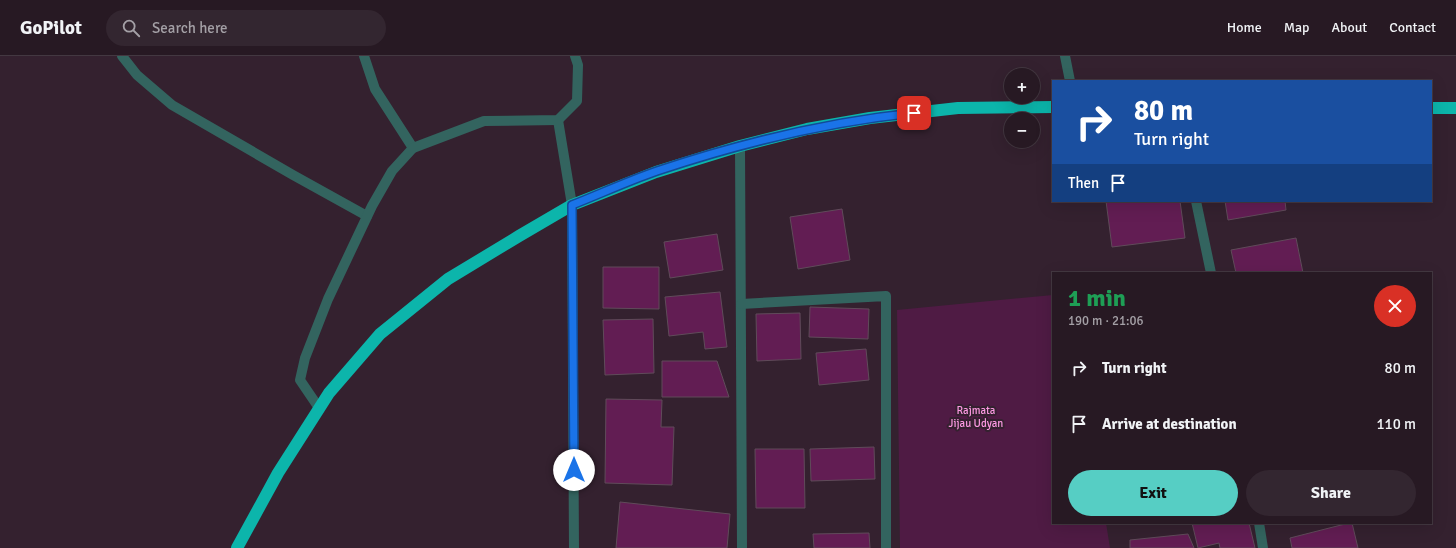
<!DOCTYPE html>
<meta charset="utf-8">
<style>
body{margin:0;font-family:Signika,sans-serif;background:#332630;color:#f1f3f6;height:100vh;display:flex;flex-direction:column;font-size:15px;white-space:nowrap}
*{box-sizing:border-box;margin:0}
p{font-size:13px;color:#a4a0a6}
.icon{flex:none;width:22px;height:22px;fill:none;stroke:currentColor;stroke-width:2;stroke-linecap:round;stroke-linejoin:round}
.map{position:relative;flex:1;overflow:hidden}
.panel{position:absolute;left:1052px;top:216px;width:380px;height:252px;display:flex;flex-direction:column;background:#271923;border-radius:0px;box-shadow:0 4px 16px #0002,0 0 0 1px #433841}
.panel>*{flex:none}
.guide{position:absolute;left:1052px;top:24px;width:380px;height:122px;border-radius:0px;box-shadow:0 4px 16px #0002,0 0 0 1px #433841;background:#1a4fa0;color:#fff;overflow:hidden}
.buttons{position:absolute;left:1004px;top:12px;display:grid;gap:8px}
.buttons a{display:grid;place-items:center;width:36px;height:36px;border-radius:50%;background:#271923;box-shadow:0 4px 16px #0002,0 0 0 1px #433841;font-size:20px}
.pin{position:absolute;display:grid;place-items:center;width:34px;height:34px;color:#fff;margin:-17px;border-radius:8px;box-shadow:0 2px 6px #0006}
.me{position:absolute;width:44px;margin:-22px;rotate:0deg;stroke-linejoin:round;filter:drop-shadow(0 0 3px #0008)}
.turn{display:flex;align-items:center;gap:14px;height:84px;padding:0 16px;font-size:18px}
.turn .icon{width:52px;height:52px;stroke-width:2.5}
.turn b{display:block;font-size:28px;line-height:34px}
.then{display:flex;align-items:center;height:38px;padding:0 16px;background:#0003;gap:8px;font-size:15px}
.round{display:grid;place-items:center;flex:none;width:42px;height:42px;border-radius:21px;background:#332630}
.headline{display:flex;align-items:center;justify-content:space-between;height:68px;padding:0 16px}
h1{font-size:24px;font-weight:700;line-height:30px;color:#1e9e55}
.action{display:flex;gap:8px;margin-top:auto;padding:8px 16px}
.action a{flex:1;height:46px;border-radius:24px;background:#56cec4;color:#111;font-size:16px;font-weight:700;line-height:46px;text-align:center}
.action a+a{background:#332630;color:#f1f3f6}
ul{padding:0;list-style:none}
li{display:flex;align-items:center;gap:12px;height:56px;padding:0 16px}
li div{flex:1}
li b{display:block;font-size:15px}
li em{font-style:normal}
header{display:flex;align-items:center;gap:24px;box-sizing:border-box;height:56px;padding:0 20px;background:#271923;border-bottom:1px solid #433841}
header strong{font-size:19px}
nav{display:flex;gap:22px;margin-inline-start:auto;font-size:14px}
.search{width:280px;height:36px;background:#332630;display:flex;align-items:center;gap:10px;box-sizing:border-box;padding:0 14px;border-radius:22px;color:#a4a0a6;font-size:15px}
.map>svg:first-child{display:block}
.green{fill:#4f1b44}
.building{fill:#621d53;stroke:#604b5a}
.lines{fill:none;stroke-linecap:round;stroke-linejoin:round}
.minor{stroke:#33645f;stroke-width:10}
.highway{stroke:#0cb5ab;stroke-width:12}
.route-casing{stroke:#114b97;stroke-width:10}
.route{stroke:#1a73e8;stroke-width:7}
.labels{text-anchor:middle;stroke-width:4;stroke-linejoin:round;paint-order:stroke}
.park-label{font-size:11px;fill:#fd99e3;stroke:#34212f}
</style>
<header>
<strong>GoPilot</strong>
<div class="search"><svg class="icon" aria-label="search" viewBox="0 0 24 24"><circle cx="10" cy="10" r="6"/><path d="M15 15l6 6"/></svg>Search here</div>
<nav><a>Home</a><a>Map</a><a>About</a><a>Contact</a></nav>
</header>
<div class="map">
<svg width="1456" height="492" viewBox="0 0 1456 492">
<rect width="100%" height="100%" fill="#34212f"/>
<polygon class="green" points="1053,239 1053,467 1106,467 1110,492 900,492 897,254"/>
<g class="building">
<polygon points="1106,145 1180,145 1185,182 1112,191"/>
<polygon points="1225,145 1285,145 1286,154 1228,164"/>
<polygon points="842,153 850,204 798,213 790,161"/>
<polygon points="717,178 723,214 670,222 664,186"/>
<polygon points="1296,182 1303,217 1236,217 1231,194"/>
<polygon points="603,211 659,211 659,253 603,252"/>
<polygon points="720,236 727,291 705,293 703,276 669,280 665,241"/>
<polygon points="810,251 869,253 868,283 809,281"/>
<polygon points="800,257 801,303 757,305 756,258"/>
<polygon points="653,263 654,317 605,319 603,264"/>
<polygon points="866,293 869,324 819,329 816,297"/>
<polygon points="662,305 717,305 729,341 662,341"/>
<polygon points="606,343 662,344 661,371 674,371 672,429 605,427"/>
<polygon points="874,391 875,423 811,425 810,393"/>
<polygon points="755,393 804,393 805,452 756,452"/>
<polygon points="620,446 730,458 727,492 616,492"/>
<polygon points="1192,467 1249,467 1255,492 1220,492 1219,487 1198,492"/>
<polygon points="1349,467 1352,467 1358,492 1292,492 1290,482"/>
<polygon points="869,477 870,492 814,492 813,478"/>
<polygon points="1188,478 1194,492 1130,492 1130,484"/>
</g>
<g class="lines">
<g class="minor">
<polyline points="122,0 137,19 172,49 293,119 367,160"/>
<polyline points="364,0 375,33 413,92"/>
<polyline points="1065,0 1070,25"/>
<polyline points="558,64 572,149 574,492"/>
<polyline points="740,90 742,492"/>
<polyline points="1196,145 1211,217"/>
<polyline points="741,248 886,240 886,492"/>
<polyline points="319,352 300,324 305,302 328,243 372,150 392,115 413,92 484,65 558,64 577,45 578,9 575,0"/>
<polyline points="1259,467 1263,492"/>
</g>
<g class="highway">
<polyline points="1431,52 1456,52"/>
<polyline points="237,492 278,417 329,337 380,278 448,223 519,180 572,149 656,116 740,90 807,73 870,62 958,52 1053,51"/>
</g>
</g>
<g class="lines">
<defs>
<path id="route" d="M574 414 572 149C600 138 628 125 657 115 741 87 826 66 914 57"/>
</defs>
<use href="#route" class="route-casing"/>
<use href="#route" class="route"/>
</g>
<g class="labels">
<g class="park-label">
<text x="976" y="358">Rajmata<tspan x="976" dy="13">Jijau Udyan</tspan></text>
</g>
</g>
</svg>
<div class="buttons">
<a>+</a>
<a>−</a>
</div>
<div class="pin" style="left:914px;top:57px;background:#d93025"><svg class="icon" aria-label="arrive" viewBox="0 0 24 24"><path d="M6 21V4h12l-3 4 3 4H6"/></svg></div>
<svg class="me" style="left:574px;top:414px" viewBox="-20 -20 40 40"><circle r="19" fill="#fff"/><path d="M0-13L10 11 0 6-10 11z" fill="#1a73e8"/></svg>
<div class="guide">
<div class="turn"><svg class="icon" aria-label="right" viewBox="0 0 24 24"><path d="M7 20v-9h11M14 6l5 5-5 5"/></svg><div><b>80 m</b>Turn right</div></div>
<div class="then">Then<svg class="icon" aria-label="arrive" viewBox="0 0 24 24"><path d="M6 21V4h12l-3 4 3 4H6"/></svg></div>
</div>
<section class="panel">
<div class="headline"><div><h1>1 min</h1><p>190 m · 21:06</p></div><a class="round" style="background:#d93025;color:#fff"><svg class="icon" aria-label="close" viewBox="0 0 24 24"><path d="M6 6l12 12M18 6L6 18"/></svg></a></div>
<ul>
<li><svg class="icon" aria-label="right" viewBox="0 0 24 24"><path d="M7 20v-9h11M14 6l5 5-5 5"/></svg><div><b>Turn right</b></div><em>80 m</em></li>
<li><svg class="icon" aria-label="arrive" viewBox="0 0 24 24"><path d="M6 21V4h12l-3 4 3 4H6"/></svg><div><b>Arrive at destination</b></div><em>110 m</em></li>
</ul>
<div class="action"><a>Exit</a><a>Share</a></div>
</section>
</div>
